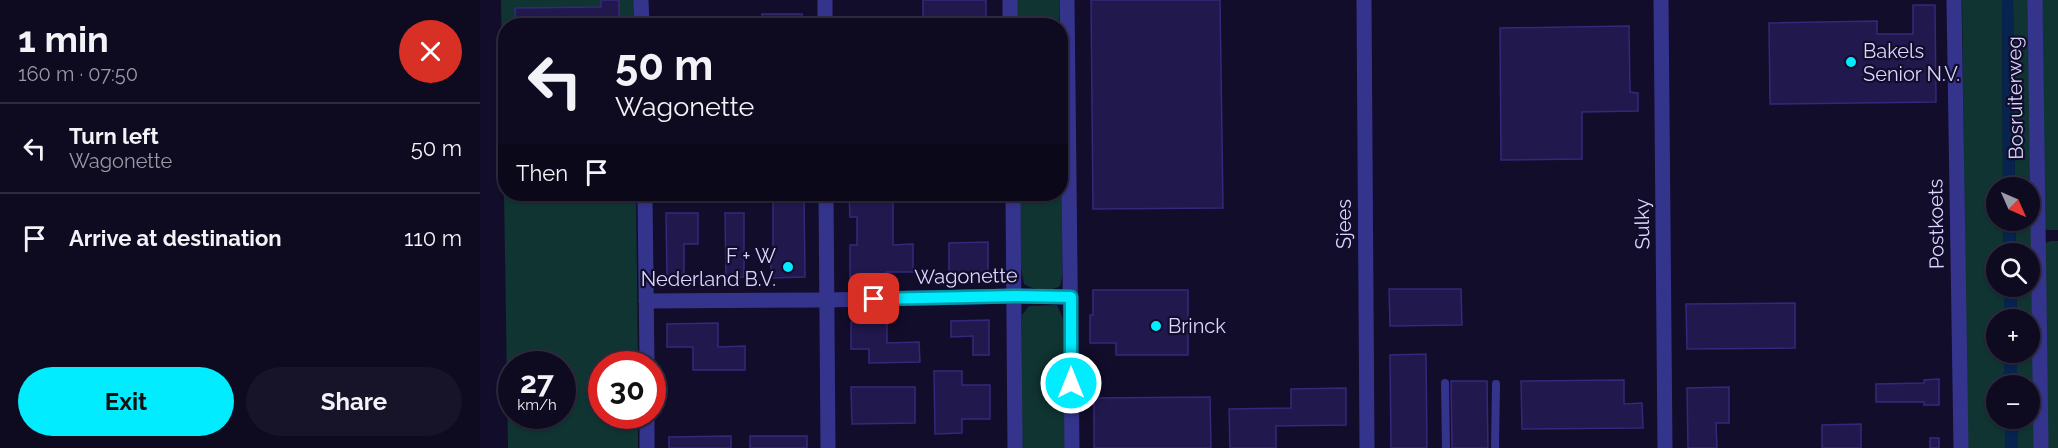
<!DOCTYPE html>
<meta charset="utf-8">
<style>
body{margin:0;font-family:Raleway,sans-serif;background:#171329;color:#f1f3f6;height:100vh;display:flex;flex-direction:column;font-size:22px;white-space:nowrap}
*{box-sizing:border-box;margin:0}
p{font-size:20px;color:#9b9aa5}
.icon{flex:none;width:33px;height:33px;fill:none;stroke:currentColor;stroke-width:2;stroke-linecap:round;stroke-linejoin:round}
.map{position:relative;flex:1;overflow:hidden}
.sheet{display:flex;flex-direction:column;background:#0e0a20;width:480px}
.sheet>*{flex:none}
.hud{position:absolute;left:18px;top:18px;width:570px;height:183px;border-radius:24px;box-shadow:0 2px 4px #0004,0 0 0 2px #2e2b3e;background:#0e0a20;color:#f1f3f6;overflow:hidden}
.needle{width:39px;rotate:135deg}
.tools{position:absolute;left:1506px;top:177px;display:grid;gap:12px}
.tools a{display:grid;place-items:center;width:54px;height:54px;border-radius:50%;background:#0e0a20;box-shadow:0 2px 4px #0004,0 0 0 2px #2e2b3e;font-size:30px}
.speed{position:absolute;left:18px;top:351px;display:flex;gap:12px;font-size:30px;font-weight:700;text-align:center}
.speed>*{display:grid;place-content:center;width:78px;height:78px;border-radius:50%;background:#0e0a20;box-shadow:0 2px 4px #0004,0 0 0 2px #2e2b3e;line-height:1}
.speed small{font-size:15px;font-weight:400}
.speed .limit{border:9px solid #d22;background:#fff;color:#111}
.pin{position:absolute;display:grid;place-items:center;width:51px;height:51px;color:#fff;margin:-26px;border-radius:12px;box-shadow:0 3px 9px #0006}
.me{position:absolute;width:66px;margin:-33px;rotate:0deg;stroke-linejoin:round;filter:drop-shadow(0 0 4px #0008)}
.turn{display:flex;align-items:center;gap:21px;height:126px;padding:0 18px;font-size:27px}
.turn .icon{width:78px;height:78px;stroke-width:2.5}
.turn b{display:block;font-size:42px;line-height:51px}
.then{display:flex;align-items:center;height:57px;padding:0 18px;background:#0003;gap:12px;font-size:22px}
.round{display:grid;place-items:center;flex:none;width:63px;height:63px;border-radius:32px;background:#171329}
.head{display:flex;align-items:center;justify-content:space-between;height:102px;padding:0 18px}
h1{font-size:36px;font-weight:700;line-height:45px}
.cta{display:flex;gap:12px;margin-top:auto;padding:12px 18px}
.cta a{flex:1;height:69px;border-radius:36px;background:#02ecff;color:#111;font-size:24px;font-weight:700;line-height:69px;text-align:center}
.cta a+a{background:#171329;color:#f1f3f6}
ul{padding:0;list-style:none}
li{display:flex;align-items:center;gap:18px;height:90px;padding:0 18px;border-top:2px solid #2e2b3e}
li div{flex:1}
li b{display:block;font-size:22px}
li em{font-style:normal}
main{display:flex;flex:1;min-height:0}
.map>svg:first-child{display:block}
.green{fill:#103432;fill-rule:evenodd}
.water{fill:#07234f}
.building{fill:#21184d;stroke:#36277b;stroke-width:1.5}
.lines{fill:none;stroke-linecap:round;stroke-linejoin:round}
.service{stroke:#35348d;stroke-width:8}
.minor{stroke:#35348d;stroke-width:15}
.route-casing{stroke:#0199a6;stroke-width:15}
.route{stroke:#02ecff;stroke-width:10}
.poi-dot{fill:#02ecff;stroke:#120d2a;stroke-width:2}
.labels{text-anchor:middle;stroke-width:4.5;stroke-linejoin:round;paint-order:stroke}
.poi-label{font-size:20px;fill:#dad6ff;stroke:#120d2a;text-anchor:start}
.street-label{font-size:20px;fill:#dad6ff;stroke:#120d2a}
</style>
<main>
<section class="sheet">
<div class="head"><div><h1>1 min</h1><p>160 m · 07:50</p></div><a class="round" style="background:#d93025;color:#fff"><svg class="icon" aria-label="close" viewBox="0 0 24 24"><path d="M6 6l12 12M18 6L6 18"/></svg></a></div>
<ul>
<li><svg class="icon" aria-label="left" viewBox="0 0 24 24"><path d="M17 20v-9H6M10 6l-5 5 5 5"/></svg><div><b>Turn left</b><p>Wagonette</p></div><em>50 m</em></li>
<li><svg class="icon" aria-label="arrive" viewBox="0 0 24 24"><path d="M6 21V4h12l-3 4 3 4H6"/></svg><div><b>Arrive at destination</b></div><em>110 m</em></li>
</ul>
<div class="cta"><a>Exit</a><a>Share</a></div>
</section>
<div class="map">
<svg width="1578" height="448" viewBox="0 0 1578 448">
<rect width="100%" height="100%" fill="#120d2a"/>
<g class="green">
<path d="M21 0H155V25L26 26V194H156L158 364H122V416H158V448H28ZM32 364H82V416H32Z"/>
<rect x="537" y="0" width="42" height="25"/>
<polygon points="1482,0 1522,0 1523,187 1516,188 1516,220 1523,221 1524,253 1516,254 1516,286 1524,287 1524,319 1516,320 1516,352 1524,353 1524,385 1516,386 1516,418 1525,419 1525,448 1487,448"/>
<polygon points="1533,0 1548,0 1556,448 1538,448 1538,419 1550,418 1550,386 1537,385 1537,353 1550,352 1550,320 1537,319 1536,287 1550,286 1550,254 1536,253 1535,221 1550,220 1550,188 1535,187"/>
<polygon points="1558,0 1578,0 1578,230 1567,230 1562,227"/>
<path d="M581 148 583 220 582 277 580 286C570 292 553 290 544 284L541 268 540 194H580Z"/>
<polygon points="1571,241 1578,241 1578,448 1566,448 1565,243"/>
<polygon points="577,305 585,323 585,448 542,448 542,315 549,306"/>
</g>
<g class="water">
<polygon points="1522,0 1533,0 1535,187 1523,187"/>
<polygon points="1523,221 1535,221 1536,253 1524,253"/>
<polygon points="1524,287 1536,287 1537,319 1524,319"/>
<rect x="1524" y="353" width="13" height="32"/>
<rect x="1525" y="419" width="13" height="29"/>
</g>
<g class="building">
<polygon points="121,0 139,0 139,26 36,26 35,8 121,7"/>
<rect x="443" y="0" width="63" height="26"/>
<polygon points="611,0 740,0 743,208 613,209"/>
<polygon points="1433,5 1455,5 1456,102 1290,104 1289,23 1397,21 1397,34 1433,34"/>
<polygon points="282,14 322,14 323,26 282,26"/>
<polygon points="1149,26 1150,92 1158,93 1158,111 1102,112 1102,159 1021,160 1020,28"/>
<polygon points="293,194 324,194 325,277 291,278 291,256 293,256"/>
<polygon points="369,194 413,194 413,245 433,244 433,272 406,272 406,276 370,277 370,245 377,245 377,217 370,217"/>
<polygon points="186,213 218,213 218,244 204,244 204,278 187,279"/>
<polygon points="245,213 264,213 264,277 246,278"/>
<polygon points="508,242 508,275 469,275 469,243"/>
<polygon points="909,289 981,289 982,325 910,326"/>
<polygon points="613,290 708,290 708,355 636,355 636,343 610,343 610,315 613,315"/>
<polygon points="1315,303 1315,348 1207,349 1206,304"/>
<polygon points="509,320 509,355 493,355 493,336 471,337 471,321"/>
<polygon points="407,321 407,343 439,342 440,362 389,363 389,349 371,349 371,322"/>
<polygon points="238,323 238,347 265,346 265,370 213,370 213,347 187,347 187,324"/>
<polygon points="946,354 947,448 911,448 910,355"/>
<polygon points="454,371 482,371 482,385 510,385 510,419 482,419 482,433 455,434"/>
<polygon points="1459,379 1459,405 1444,405 1444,402 1396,402 1396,384 1444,383 1444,380"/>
<polygon points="1144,380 1144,404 1162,403 1163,428 1042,429 1041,381"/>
<polygon points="971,381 1007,381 1008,448 972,448"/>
<polygon points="371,387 435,387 435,423 372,424"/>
<polygon points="1249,387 1249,423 1236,423 1237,448 1208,448 1207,388"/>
<polygon points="866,388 866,425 796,426 796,448 750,448 749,409 811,408 811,389"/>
<polygon points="730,397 731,448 614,448 614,398"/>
<polygon points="1381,424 1381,448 1342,448 1342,425"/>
<polygon points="251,436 251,448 189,448 189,437"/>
<rect x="270" y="436" width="57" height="12"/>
<rect x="1450" y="438" width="9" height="10"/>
</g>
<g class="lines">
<g class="service">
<polyline points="965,383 966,448"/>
<polyline points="1015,448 1016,384"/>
</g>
<g class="minor">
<polyline points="161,0 162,26"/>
<polyline points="345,0 345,26"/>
<polyline points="530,0 530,26"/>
<polyline points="587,0 592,448"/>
<polyline points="884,0 887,448"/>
<polyline points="1181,0 1185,448"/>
<polyline points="1474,0 1481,448"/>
<polyline points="1555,0 1561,448"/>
<polyline points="165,194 167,364"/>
<polyline points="346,194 348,448"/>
<polyline points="533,194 535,448"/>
<polyline points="166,301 347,300 535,296 591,297"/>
<polyline points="167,416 167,448"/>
</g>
</g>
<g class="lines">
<defs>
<polyline id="route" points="394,299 535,296 591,297 591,383"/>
</defs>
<use href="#route" class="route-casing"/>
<use href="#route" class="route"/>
</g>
<g class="poi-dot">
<circle cx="1371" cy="62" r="6"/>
<circle cx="308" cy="267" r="6"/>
<circle cx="676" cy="326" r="6"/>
</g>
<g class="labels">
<g class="poi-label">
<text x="1383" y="58">Bakels<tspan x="1383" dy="23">Senior N.V.</tspan></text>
<text x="296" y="263" text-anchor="end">F + W<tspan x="296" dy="23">Nederland B.V.</tspan></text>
<text x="688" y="333">Brinck</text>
</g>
<g class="street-label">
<text transform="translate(1535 98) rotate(-91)" y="7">Bosruiterweg</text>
<text transform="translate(864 224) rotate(-90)" y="7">Sjees</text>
<text transform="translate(1162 224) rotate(-91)" y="7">Sulky</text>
<text transform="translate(1456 224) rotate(-91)" y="7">Postkoets</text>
<text transform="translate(486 276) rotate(-1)" y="7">Wagonette</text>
</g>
</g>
</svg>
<div class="tools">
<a><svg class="needle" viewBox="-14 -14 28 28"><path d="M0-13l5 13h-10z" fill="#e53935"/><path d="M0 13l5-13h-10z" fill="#9b9aa5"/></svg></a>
<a><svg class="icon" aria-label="search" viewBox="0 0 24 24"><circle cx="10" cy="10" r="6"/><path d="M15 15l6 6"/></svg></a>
<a>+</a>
<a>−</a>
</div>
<div class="speed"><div>27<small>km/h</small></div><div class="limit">30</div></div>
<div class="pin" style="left:394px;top:299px;background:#d93025"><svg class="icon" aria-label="arrive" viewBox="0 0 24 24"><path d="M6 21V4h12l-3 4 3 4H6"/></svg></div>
<svg class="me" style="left:591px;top:383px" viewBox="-20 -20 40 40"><circle r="17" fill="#02ecff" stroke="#fff" stroke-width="3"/><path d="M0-11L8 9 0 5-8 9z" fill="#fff"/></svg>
<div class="hud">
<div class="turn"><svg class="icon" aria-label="left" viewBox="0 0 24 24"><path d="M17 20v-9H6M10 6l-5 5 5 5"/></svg><div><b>50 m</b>Wagonette</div></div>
<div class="then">Then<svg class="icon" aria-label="arrive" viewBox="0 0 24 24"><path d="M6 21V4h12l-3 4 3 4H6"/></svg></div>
</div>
</div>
</main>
